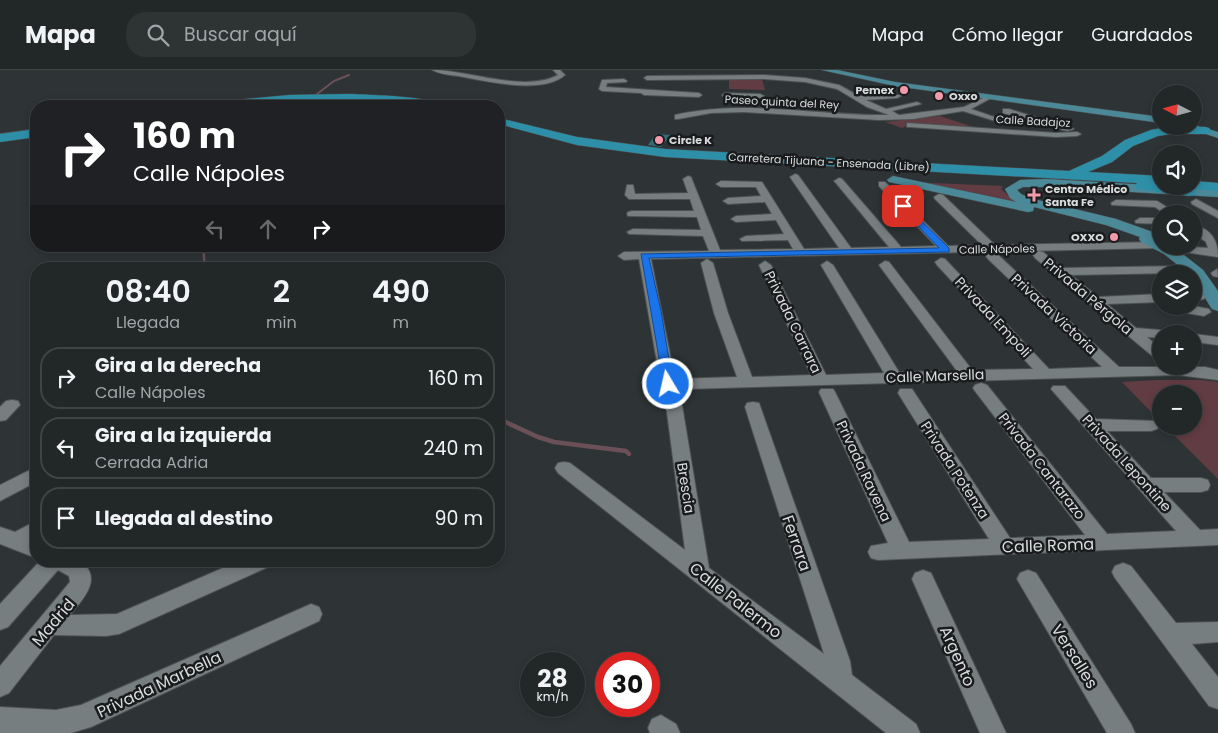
<!DOCTYPE html>
<html lang="es">
<meta charset="utf-8">
<style>
body{margin:0;font-family:Poppins,sans-serif;background:#2e3334;color:#f1f3f6;height:100vh;display:flex;flex-direction:column;font-size:19px;white-space:nowrap}
*{box-sizing:border-box;margin:0}
p{font-size:16px;color:#a2a5a8}
.icon{flex:none;width:28px;height:28px;fill:none;stroke:currentColor;stroke-width:2;stroke-linecap:round;stroke-linejoin:round}
.map{position:relative;flex:1;overflow:hidden}
.drawer{position:absolute;left:30px;top:192px;width:475px;height:305px;display:flex;flex-direction:column;background:#222728;border-radius:20px;box-shadow:0 2px 8px #0003,0 0 0 1px #3f4445}
.drawer>*{flex:none}
.hud{position:absolute;left:30px;top:30px;width:475px;height:152px;border-radius:20px;box-shadow:0 2px 8px #0003,0 0 0 1px #3f4445;background:#202124;color:#fff;overflow:hidden}
.needle{width:32px;rotate:276deg}
.fabs{position:absolute;left:1152px;top:15px;display:grid;gap:10px}
.fabs a{display:grid;place-items:center;width:50px;height:50px;border-radius:50%;background:#222728;box-shadow:0 2px 8px #0003,0 0 0 1px #3f4445;font-size:25px}
.speed{position:absolute;left:520px;top:582px;display:flex;gap:10px;font-size:25px;font-weight:700;text-align:center}
.speed>*{display:grid;place-content:center;width:65px;height:65px;border-radius:50%;background:#222728;box-shadow:0 2px 8px #0003,0 0 0 1px #3f4445;line-height:1}
.speed small{font-size:12px;font-weight:400}
.speed .limit{border:8px solid #d22;background:#fff;color:#111}
.pin{position:absolute;display:grid;place-items:center;width:42px;height:42px;color:#fff;margin:-21px;border-radius:10px;box-shadow:0 2px 8px #0006}
.me{position:absolute;width:55px;margin:-28px;rotate:351deg;stroke-linejoin:round;filter:drop-shadow(0 0 4px #0008)}
.turn{display:flex;align-items:center;gap:18px;height:105px;padding:0 20px;font-size:22px}
.turn .icon{width:65px;height:65px;stroke-width:2.5}
.turn b{display:block;font-size:35px;line-height:42px}
.lanes{display:flex;align-items:center;height:48px;padding:0 20px;background:#0003;justify-content:center;gap:25px;direction:ltr}
.lanes .off{opacity:.35}
.eta{display:flex;justify-content:space-evenly;align-items:center;height:85px;text-align:center}
.eta b{font-size:30px;font-weight:600;line-height:35px}
ul{padding:0;list-style:none}
li{display:flex;align-items:center;gap:15px;height:62px;margin:0 10px 8px;padding:0 10px;border:2px solid #3f4445;border-radius:20px}
li div{flex:1}
li b{display:block;font-size:19px}
li em{font-style:normal}
header{display:flex;align-items:center;gap:30px;box-sizing:border-box;height:70px;padding:0 25px;background:#222728;border-bottom:1px solid #3f4445}
header strong{font-size:24px}
nav{display:flex;gap:28px;margin-inline-start:auto;font-size:18px}
.search{width:350px;height:45px;background:#2e3334;display:flex;align-items:center;gap:12px;box-sizing:border-box;padding:0 18px;border-radius:20px;color:#a2a5a8;font-size:19px}
.map>svg:first-child{display:block}
.green{fill:#623c43}
.lines{fill:none;stroke-linecap:round;stroke-linejoin:round}
.stream-far2{stroke:#6b5157;stroke-width:2}
.stream-far1{stroke:#6b5157;stroke-width:2.5}
.stream{stroke:#6b5157;stroke-width:4.5}
.building{fill:#346a79}
.minor-casing{stroke:#4c5253;stroke-width:2}
.major-casing{stroke:#4c5253;stroke-width:1}
.highway-casing{stroke:#4c5253;stroke-width:1}
.minor{fill:#777e80;fill-rule:evenodd}
.major{fill:#4b8998;fill-rule:evenodd}
.highway{fill:#2e90a8;fill-rule:evenodd}
.route{fill:#1a73e8;stroke:#114b97}
.poi-dot{fill:#f39aaa;stroke:#191b1c;stroke-width:2}
.labels{text-anchor:middle;stroke-width:5;stroke-linejoin:round;paint-order:stroke}
.far-poi-label{font-size:11px;font-weight:bold;fill:#d8dcdd;stroke:#191b1c;text-anchor:start}
.far-street-label{font-size:11px;fill:#d8dcdd;stroke:#191b1c}
.street-label{font-size:14px;fill:#d8dcdd;stroke:#191b1c}
.near-street-label{font-size:16px;fill:#d8dcdd;stroke:#191b1c}
</style>
<header>
<strong>Mapa</strong>
<div class="search"><svg class="icon" aria-label="search" viewBox="0 0 24 24"><circle cx="10" cy="10" r="6"/><path d="M15 15l6 6"/></svg>Buscar aquí</div>
<nav><a>Mapa</a><a>Cómo llegar</a><a>Guardados</a></nav>
</header>
<div class="map">
<svg width="1218" height="663" viewBox="0 0 1218 663">
<rect width="100%" height="100%" fill="#2e3436"/>
<g class="green">
<polygon points="762,9 765,20 729,19 729,10"/>
<polygon points="940,46 979,59 908,55 902,58 885,52"/>
<polygon points="909,112 1003,116 1001,119 1011,128 1060,141"/>
<polygon points="1156,310 1201,310 1218,312 1218,409 1165,356 1194,356 1194,324 1161,324 1161,352 1122,312"/>
</g>
<g class="lines">
<g class="stream-far2">
<polyline points="317,24 334,11 349,5"/>
<polyline points="293,36 299,33"/>
</g>
<polyline class="stream-far1" points="203,176 205,199"/>
<polyline class="stream" points="499,349 538,367 554,372 626,381 629,384"/>
</g>
<polygon class="building" points="656,64 671,65 661,77 648,75"/>
<g class="lines">
<defs>
<g id="minor">
<path d="M432 0C468 0 525 23 558 5L553 0H560L565 5C542 25 486 11 458 6 450 5 439 4 432 0Z"/>
<path d="M764 5 805 8 839 15 859 26 899 25 901 26 897 28 866 30 886 39 917 32 921 34 892 41 899 45 964 37 989 25 991 26V28L971 39 1009 52 1005 54 963 41 913 49 879 50 744 42 711 43 678 49H675V45C747 29 817 46 889 45L867 37 837 19 805 12 764 9 647 10 644 8 647 6Z"/>
<polygon points="624,9 627,11 626,12 607,13 606,17 699,23 702,25 699,27 644,25 641,23 602,21 599,19 602,10"/>
<polygon points="725,23 760,24 764,26 760,28 723,26 722,25"/>
<polygon points="1003,39 1009,39 1074,59 1067,61 1003,43"/>
<polygon points="907,53 1056,63 1077,62 1081,64 1077,66 1056,67 910,57 907,57"/>
<polygon points="795,104 798,105 851,178 889,177 836,113 834,111 839,108 842,109 901,177 936,176 879,116 879,112 885,112 948,176 982,175 935,129 934,127 939,124 943,125 995,175 1161,172 1161,176 1166,176 1161,178 651,189 675,309 737,307 714,243 701,193 707,189 713,193 728,243 752,307 811,305 759,195 765,191 771,195 826,305 884,303 821,195 827,191 833,195 899,302 957,301 879,195 885,191 889,192 972,300 1033,299 937,195 935,192 941,188 945,189 1049,299 1102,297 988,189 986,186 992,182 996,183 1119,297 1205,297 1218,300 1218,310 1178,305 651,320 645,318 643,315 645,312 660,310 639,189 624,190 618,186 624,182 709,181 703,166 629,164 627,162 633,159 701,160 697,147 628,146 627,144 628,142 632,141 694,141 690,129 629,129 625,125 627,115 633,115 635,124 688,123 683,109 688,106 691,107 720,180 793,179 788,170 742,171 740,169 746,166 784,164 776,150 736,152 731,149 736,146 772,144 765,132 728,134 723,131 728,128 761,126 756,117 721,117 716,114 721,111 762,112 804,179 839,178 790,107"/>
<polygon points="1196,129 1218,141 1218,148 1192,134 1191,132"/>
<polygon points="1116,130 1157,131 1178,144 1165,144 1155,137 1112,135 1111,133"/>
<polygon points="1140,148 1161,148 1161,154 1136,153 1135,151"/>
<path d="M1194 155C1211 159 1218 170 1218 187L1177 181 1175 179 1178 176 1208 178 1206 172 1194 163Z"/>
<polygon points="1039,181 1043,182 1062,198 1181,196 1183,199 1177,203 1071,205 1098,227 1161,224 1161,232 1107,234 1136,258 1172,261 1174,264 1161,264 1161,268 1147,267 1161,279 1161,290 1156,289 1035,188 1033,185"/>
<polygon points="1217,199 1218,207 1213,206 1211,203"/>
<polygon points="1199,222 1206,226 1204,229 1194,231 1194,223"/>
<polygon points="1161,236 1194,236 1209,239 1211,242 1204,246 1168,240"/>
<polygon points="1194,264 1218,267 1218,275 1194,272"/>
<polygon points="981,313 987,315 1107,464 1176,461 1051,319 1053,316 1065,316 1096,349 1157,351 1159,355 1157,359 1151,361 1107,361 1151,408 1201,408 1208,410 1210,415 1208,420 1201,422 1164,422 1200,460 1218,459 1218,475 878,490 871,488 868,482 871,476 888,473 819,322 821,319 833,319 835,322 909,472 989,469 898,323 900,319 912,319 1010,468 1085,465 975,321 973,318 975,315"/>
<polygon points="12,330 18,331 20,335 6,350 0,351 0,337 6,331"/>
<polygon points="674,330 680,331 682,335 709,498 824,584 745,337 747,333 753,332 759,333 850,591 852,605 916,654 920,663 886,663 558,403 555,398 558,393 564,392 570,393 685,480 666,335 668,331"/>
<polygon points="36,397 36,412 0,431 0,415"/>
<polygon points="36,451 36,469 34,470 36,471 36,488 0,474 0,457 15,462"/>
<path d="M40 491H80C104 508 83 529 70 545L117 544 239 491H271L268 497 119 564 106 566 54 565 9 623 0 627V596L70 512 69 506 58 500 8 557 0 560V534Z"/>
<polygon points="1123,493 1131,496 1176,553 1218,552 1218,572 1192,574 1218,607 1218,639 1209,636 1115,508 1112,502 1115,496"/>
<polygon points="923,500 931,503 1006,663 980,663 912,509 915,503"/>
<polygon points="1028,500 1036,503 1131,654 1135,663 1107,663 1017,509 1020,503"/>
<polygon points="311,534 319,537 322,544 319,551 91,657 71,663 0,663 0,637 56,640 81,635"/>
<polygon points="661,645 676,654 680,663 650,663 648,658 652,649"/>
</g>
<g id="major">
<polygon points="822,0 837,0 895,12 1161,47 1161,53 895,16"/>
<polygon points="1194,55 1218,62 1218,68 1182,56"/>
<polygon points="893,106 1016,132 1010,128 1005,119 1020,110 1046,109 1218,119 1218,127 1046,117 1023,117 1017,120 1021,124 1029,128 1116,149 1161,165 1161,176 1175,178 1203,200 1218,221 1218,241 1212,239 1210,236 1194,209 1194,204 1189,204 1164,184 1141,172 1139,169 1140,167 1106,155 1034,137 1033,141 1028,142 889,112 887,110"/>
</g>
<g id="highway">
<path d="M350 24C367 25 433 26 443 36L320 30 229 36H197L202 33 290 25Z"/>
<polygon points="499,48 577,67 665,79 1069,101 1102,86 1125,70 1151,60 1171,56 1205,57 1209,58 1211,61 1209,64 1171,64 1158,66 1133,76 1112,92 1088,102 1161,106 1161,116 1189,118 1188,116 1194,116 1194,111 1218,113 1218,121 1194,119 1196,122 1194,125 1189,126 1137,119 1135,116 1137,113 665,87 577,75 499,54"/>
<polygon points="36,59 36,67 0,72 0,64"/>
</g>
</defs>
<use href="#minor" class="minor-casing"/>
<use href="#major" class="major-casing"/>
<use href="#highway" class="highway-casing"/>
<use href="#minor" class="minor"/>
<use href="#major" class="major"/>
<use href="#highway" class="highway"/>
</g>
<polygon class="route" points="903,133 949,178 949,182 649,188 661,241 673,314 672,317 664,317 641,184 939,178 900,137 899,136"/>
<g class="poi-dot">
<circle cx="904" cy="20" r="5"/>
<circle cx="939" cy="26" r="5"/>
<circle cx="659" cy="70" r="5"/>
<path d="M1031.5 117.5h5v5h5v5h-5v5h-5v-5h-5v-5h5z"/>
<circle cx="1114" cy="167" r="5"/>
</g>
<g class="labels">
<g class="far-poi-label">
<text x="894" y="24" text-anchor="end">Pemex</text>
<text x="949" y="30">Oxxo</text>
<text x="669" y="74">Circle K</text>
<text x="1045" y="123">Centro Médico<tspan x="1045" dy="13">Santa Fe</tspan></text>
<text x="1104" y="171" text-anchor="end">OXXO</text>
</g>
<g class="far-street-label">
<text transform="translate(782 32) rotate(3)" y="4">Paseo quinta del Rey</text>
<text transform="translate(1033 51) rotate(3)" y="4">Calle Badajoz</text>
<text transform="translate(829 92) rotate(3)" y="4">Carretera Tijuana - Ensenada (Libre)</text>
<text transform="translate(997 179) rotate(-1)" y="4">Calle Nápoles</text>
</g>
<g class="street-label">
<text transform="translate(1088 226) rotate(40)" y="5">Privada Pérgola</text>
<text transform="translate(1054 244) rotate(43)" y="5">Privada Victoria</text>
<text transform="translate(993 247) rotate(47)" y="5">Privada Empoli</text>
<text transform="translate(793 252) rotate(64)" y="5">Privada Carrara</text>
<text transform="translate(935 306) rotate(-2)" y="5">Calle Marsella</text>
<text transform="translate(1127 393) rotate(48)" y="5">Privada Lepontine</text>
<text transform="translate(1042 396) rotate(52)" y="5">Privada Cantarazo</text>
<text transform="translate(955 400) rotate(57)" y="5">Privada Potenza</text>
<text transform="translate(864 401) rotate(65)" y="5">Privada Ravena</text>
<text transform="translate(686 418) rotate(81)" y="5">Brescia</text>
</g>
<g class="near-street-label">
<text transform="translate(797 473) rotate(71)" y="6">Ferrara</text>
<text transform="translate(1048 475) rotate(-2)" y="6">Calle Roma</text>
<text transform="translate(736 530) rotate(38)" y="6">Calle Palermo</text>
<text transform="translate(53 552) rotate(-50)" y="6">Madrid</text>
<text transform="translate(958 586) rotate(66)" y="6">Argento</text>
<text transform="translate(1075 586) rotate(58)" y="6">Versalles</text>
<text transform="translate(159 614) rotate(-25)" y="6">Privada Marbella</text>
</g>
</g>
</svg>
<div class="fabs">
<a><svg class="needle" viewBox="-14 -14 28 28"><path d="M0-13l5 13h-10z" fill="#e53935"/><path d="M0 13l5-13h-10z" fill="#a2a5a8"/></svg></a>
<a><svg class="icon" aria-label="sound" viewBox="0 0 24 24"><path d="M4 9h4l5-4v14l-5-4H4zM17 9q2 3 0 6"/></svg></a>
<a><svg class="icon" aria-label="search" viewBox="0 0 24 24"><circle cx="10" cy="10" r="6"/><path d="M15 15l6 6"/></svg></a>
<a><svg class="icon" aria-label="layers" viewBox="0 0 24 24"><path d="M12 4l9 5-9 5-9-5zM3 14l9 5 9-5"/></svg></a>
<a>+</a>
<a>−</a>
</div>
<div class="speed"><div>28<small>km/h</small></div><div class="limit">30</div></div>
<div class="pin" style="left:903px;top:136px;background:#d93025"><svg class="icon" aria-label="arrive" viewBox="0 0 24 24"><path d="M6 21V4h12l-3 4 3 4H6"/></svg></div>
<svg class="me" style="left:668px;top:314px" viewBox="-20 -20 40 40"><circle r="17" fill="#1a73e8" stroke="#fff" stroke-width="3"/><path d="M0-11L8 9 0 5-8 9z" fill="#fff"/></svg>
<div class="hud">
<div class="turn"><svg class="icon" aria-label="right" viewBox="0 0 24 24"><path d="M7 20v-9h11M14 6l5 5-5 5"/></svg><div><b>160 m</b>Calle Nápoles</div></div>
<div class="lanes"><svg class="icon off" aria-label="left" viewBox="0 0 24 24"><path d="M17 20v-9H6M10 6l-5 5 5 5"/></svg><svg class="icon off" aria-label="ahead" viewBox="0 0 24 24"><path d="M12 20V5M6 11l6-6 6 6"/></svg><svg class="icon" aria-label="right" viewBox="0 0 24 24"><path d="M7 20v-9h11M14 6l5 5-5 5"/></svg></div>
</div>
<section class="drawer">
<div class="eta">
<div><b>08:40</b><p>Llegada</p></div>
<div><b>2</b><p>min</p></div>
<div><b>490</b><p>m</p></div>
</div>
<ul>
<li><svg class="icon" aria-label="right" viewBox="0 0 24 24"><path d="M7 20v-9h11M14 6l5 5-5 5"/></svg><div><b>Gira a la derecha</b><p>Calle Nápoles</p></div><em>160 m</em></li>
<li><svg class="icon" aria-label="left" viewBox="0 0 24 24"><path d="M17 20v-9H6M10 6l-5 5 5 5"/></svg><div><b>Gira a la izquierda</b><p>Cerrada Adria</p></div><em>240 m</em></li>
<li><svg class="icon" aria-label="arrive" viewBox="0 0 24 24"><path d="M6 21V4h12l-3 4 3 4H6"/></svg><div><b>Llegada al destino</b></div><em>90 m</em></li>
</ul>
</section>
</div>
